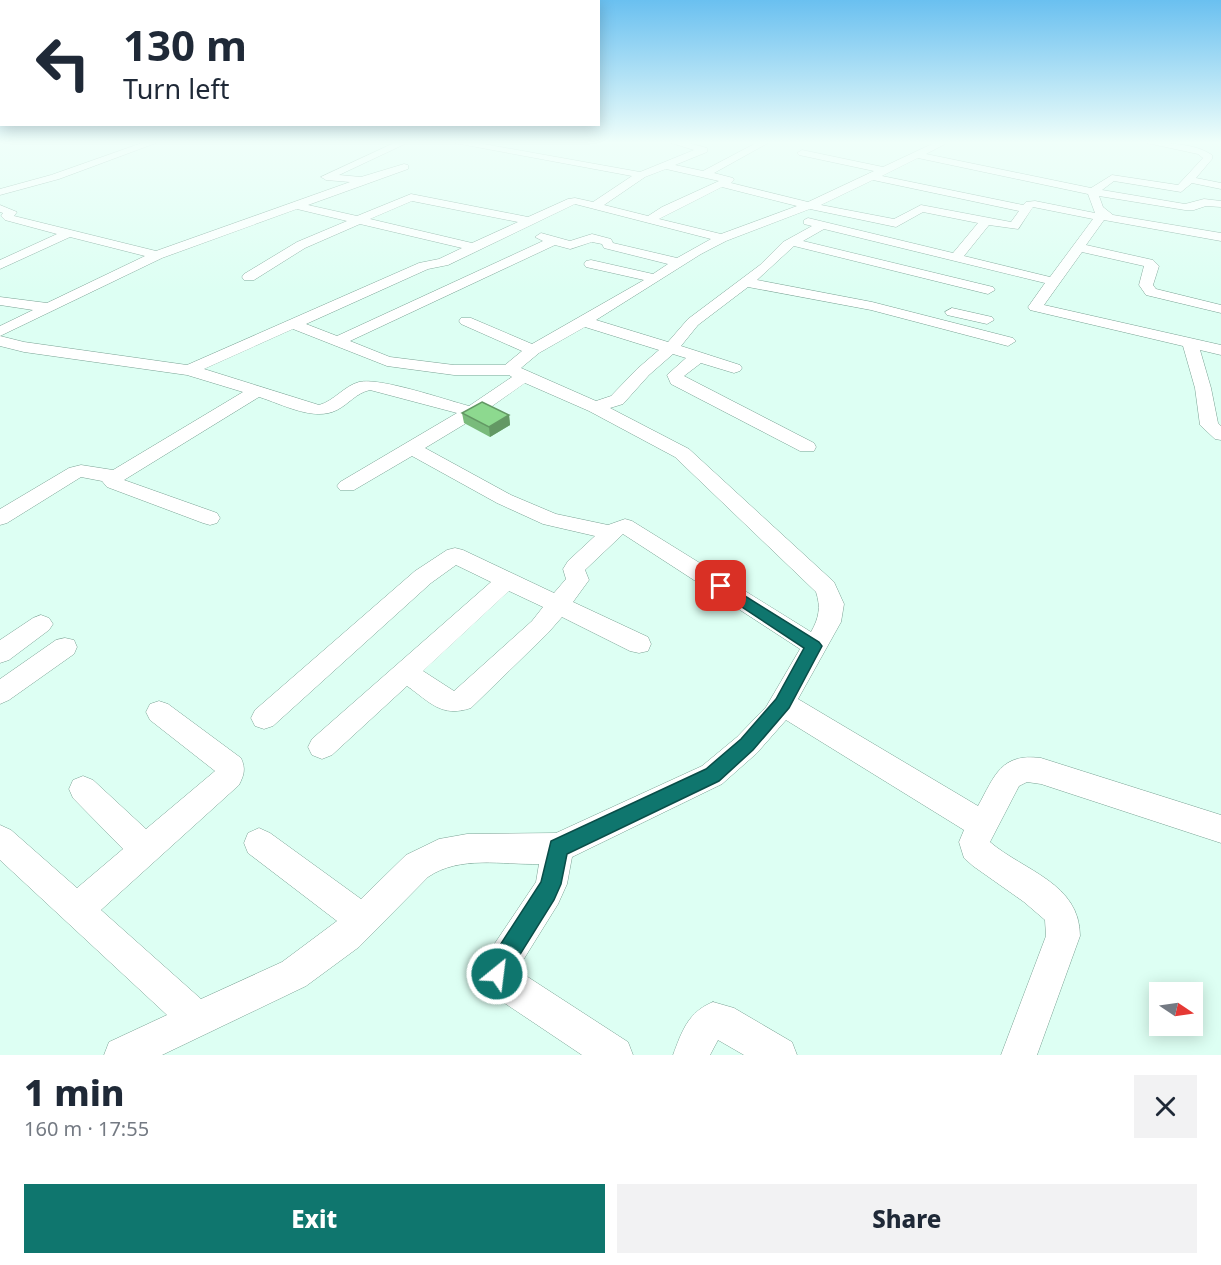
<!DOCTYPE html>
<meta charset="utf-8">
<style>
body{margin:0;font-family:"Noto Sans",sans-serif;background:#f2f2f3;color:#1f2937;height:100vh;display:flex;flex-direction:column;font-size:22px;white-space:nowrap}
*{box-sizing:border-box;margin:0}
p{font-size:20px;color:#747a83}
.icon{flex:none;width:33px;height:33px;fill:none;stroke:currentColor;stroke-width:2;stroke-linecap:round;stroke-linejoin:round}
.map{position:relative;height:1055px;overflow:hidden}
.drawer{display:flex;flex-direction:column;background:#fff;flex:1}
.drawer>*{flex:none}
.guide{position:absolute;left:0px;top:0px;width:600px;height:126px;box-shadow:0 3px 15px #0003;background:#fff;color:#1f2937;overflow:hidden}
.needle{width:39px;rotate:103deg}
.tools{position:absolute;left:1149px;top:982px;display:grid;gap:12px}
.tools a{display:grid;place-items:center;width:54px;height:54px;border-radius:0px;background:#fff;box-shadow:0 3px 15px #0003;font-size:30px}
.pin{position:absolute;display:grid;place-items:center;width:51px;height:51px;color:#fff;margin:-26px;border-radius:12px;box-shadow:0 3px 9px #0006}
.me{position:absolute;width:66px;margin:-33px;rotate:29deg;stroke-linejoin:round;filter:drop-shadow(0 0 4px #0008)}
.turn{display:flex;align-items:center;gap:21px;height:126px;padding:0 24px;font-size:27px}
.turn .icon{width:78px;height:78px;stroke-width:2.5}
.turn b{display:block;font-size:42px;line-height:51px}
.round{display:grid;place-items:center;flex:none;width:63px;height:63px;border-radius:0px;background:#f2f2f3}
.headline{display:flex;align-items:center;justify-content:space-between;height:102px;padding:0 24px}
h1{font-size:36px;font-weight:800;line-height:45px}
.action{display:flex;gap:12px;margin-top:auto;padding:12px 24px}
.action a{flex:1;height:69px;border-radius:0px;background:#0f766e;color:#fff;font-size:24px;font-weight:800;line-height:69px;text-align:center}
.action a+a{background:#f2f2f3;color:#1f2937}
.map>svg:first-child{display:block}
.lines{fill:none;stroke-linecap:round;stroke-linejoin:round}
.street-casing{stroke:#7aa294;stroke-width:1}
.street{fill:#fff;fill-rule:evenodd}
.wall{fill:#79bb7b}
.shaded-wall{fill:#639864}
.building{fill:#8dd98f;stroke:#639864;stroke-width:1.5}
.route{fill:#0f766e;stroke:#0a4d48;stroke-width:1.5}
</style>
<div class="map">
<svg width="1221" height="1055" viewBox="0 0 1221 1055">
<rect width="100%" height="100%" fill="#ddfff3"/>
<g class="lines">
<defs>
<g id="street">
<polygon points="142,143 156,143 59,179 0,195 0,189 51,175"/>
<path d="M394 143H407L339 175 361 177 404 164 408 165V169L308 205 357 216 411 194 528 217 568 199 575 198 593 202 632 176 455 143H478L640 172 694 150 671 143H689L707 148V152L675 165 703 171 756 143H768L714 173 733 178 734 180 731 183 808 202 874 171 799 155 797 153 802 150 883 167 934 143H947L926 154 1091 188 1112 175 1178 185 1203 158 1198 154 1147 143C1168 143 1194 143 1212 155V159L1196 178 1221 183V189L1192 183 1181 192 1114 181 1102 190 1185 204 1204 199 1221 201V207L1206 206 1194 210H1185L1099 196 1103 207 1113 215 1221 233V241L1104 220 1086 245 1153 260 1159 266 1153 285 1156 289 1221 305V313L1146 295 1139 285 1144 266 1082 252 1044 305 1221 345V355L1200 350 1211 388 1218 423 1221 426V440L1215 439 1200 425 1195 388 1183 346 1030 310 1028 307 1045 283 824 229 803 241 993 287 995 290 988 294 794 246 757 280 872 302 1013 338 1016 341 1008 346 871 310 748 287 698 325 681 346 740 365 742 368 740 371 734 373 701 363 684 376 814 443 816 447 814 451H800L671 384 667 375 686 358 673 354 649 375 623 404 610 408 689 449 834 582 844 604 841 622 798 699 978 806C995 775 1001 753 1041 758L1221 815V843L1041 784 1027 782 1019 786 990 842C1024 871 1080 883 1080 936L1037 1055H1001L1046 936 1045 920 1024 902 973 866 964 858 959 842 964 830 786 720 757 753 722 784 572 857 567 884 558 904 517 970 628 1042 633 1055H582L488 992 480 974 487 955 536 882 539 864C503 865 460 855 428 877L359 947 306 986 162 1055H104L109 1042 167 1015 0 860V825L11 830 77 888 123 849 73 798 69 789 73 780 83 776 93 780 146 829 215 771 150 720 146 712 150 704 159 701 168 704 241 758C246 769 244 775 239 785L101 910 201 999 282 962 337 921 248 853 244 843 248 833 259 828 270 833 361 899 406 855 439 839 467 834 556 833 702 766 737 737 766 707 800 649 623 534 585 570 589 580 573 602 648 637 651 644 648 651 639 653 630 651 562 617 548 633 471 708C441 718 430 702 407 686L332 755 322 759 312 755 308 747 312 739 491 582 456 565 431 583 273 726 264 729 255 726 251 718 255 710 415 571 447 550 455 548 463 550 554 593 566 579 563 569 568 561 595 536 543 524 497 503 412 456 354 490H340L337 486 340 482 457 413 370 390C356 393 349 404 337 410 314 422 282 404 259 397L124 480 217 513 220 518 217 523 210 525 203 523 107 487 102 481 81 477 7 523 0 525V509L69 468 81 465 113 470 243 392 187 375 24 352 0 346V326L33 310 0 305V297L47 303 145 256 70 237 0 269V260L57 234 5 220 1 216 3 213 0 212V205L17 212 14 216 156 251 350 182 326 180 321 177ZM918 158 1088 194 1095 213 1035 201 1026 202 1023 205 882 176ZM666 169 719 181 662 207 648 216 604 205 645 177ZM873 180 1019 211 1011 222 921 205 894 219 821 205ZM722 187 797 206 721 234 659 219ZM412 201 518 222 472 243 370 219ZM575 204 711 239 677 258 613 243 611 239 592 234 570 241 541 233 535 237 543 241 337 336 306 324 428 269 448 265ZM1033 207 1093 219 1050 277 964 256 989 225 1018 229ZM297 209 347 221 297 242 244 274 242 277 244 280H254L305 248 360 224 462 248 439 259 419 263 187 365 24 342 0 336 162 258ZM810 209 896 227 923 212 978 223 953 253 808 218 804 220V224L812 226 783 242 760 265 688 319 668 342 596 320 701 254 726 241ZM592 242 602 244 604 248 668 264 653 274 591 260 586 261 584 264 586 267 644 280 532 344 471 318H461L459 321 461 324 522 351 505 365H454L390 357 350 341 555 245 570 249ZM585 327 659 350 637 369 611 396 596 401 521 368 539 353ZM293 329 387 366 454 375H509L512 377 469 406C446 400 380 377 359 382 344 386 334 401 319 405L204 369ZM525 383 589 411 675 457 816 592C821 607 819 618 811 632L632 521 625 519 608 525 556 514 511 495 425 448 478 416ZM509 591 543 607 532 621 454 691 423 671Z"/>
<polygon points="952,308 992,317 994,320 987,324 947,315 945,312"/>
<polygon points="41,615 49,618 53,624 49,630 9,660 0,663 0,640 33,618"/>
<polygon points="65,638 74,640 77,647 74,654 9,700 0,704 0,679 56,640"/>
<path d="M713 1002 734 1008 792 1042 797 1055H744L718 1040 710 1055H673C682 1031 688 1012 713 1002Z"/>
</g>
</defs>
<use href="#street" class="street-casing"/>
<use href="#street" class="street"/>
</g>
<polygon class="wall" points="462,413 509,415 510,425 490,437 464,423"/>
<polygon class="shaded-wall" points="509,415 510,425 490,437 489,427"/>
<polygon class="building" points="482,402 509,415 489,427 462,413"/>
<linearGradient id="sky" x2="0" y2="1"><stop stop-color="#6ac0f0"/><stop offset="0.49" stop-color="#f0fffa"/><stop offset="1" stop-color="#f0fffa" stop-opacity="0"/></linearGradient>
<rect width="1221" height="291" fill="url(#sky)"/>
<polygon class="route" points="721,581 819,642 822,646 789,708 753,750 719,781 567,854 561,884 554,900 509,972 505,982 497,985 489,982 486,974 491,959 541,882 551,841 706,769 741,739 776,699 804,648 716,590 713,586 716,583"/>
</svg>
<div class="tools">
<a><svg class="needle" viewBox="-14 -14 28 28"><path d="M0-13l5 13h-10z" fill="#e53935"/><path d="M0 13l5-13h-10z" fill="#747a83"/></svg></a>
</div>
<div class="pin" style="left:721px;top:586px;background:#d93025"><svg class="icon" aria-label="arrive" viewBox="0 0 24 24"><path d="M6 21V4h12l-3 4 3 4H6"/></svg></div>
<svg class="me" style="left:497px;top:974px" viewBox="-20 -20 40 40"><circle r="17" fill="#0f766e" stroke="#fff" stroke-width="3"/><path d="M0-11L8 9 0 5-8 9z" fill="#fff"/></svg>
<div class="guide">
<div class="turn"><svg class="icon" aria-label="left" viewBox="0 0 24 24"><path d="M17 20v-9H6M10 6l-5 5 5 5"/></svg><div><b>130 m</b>Turn left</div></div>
</div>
</div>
<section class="drawer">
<div class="headline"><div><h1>1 min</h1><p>160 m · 17:55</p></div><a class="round"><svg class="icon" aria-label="close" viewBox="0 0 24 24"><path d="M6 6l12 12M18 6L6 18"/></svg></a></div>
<div class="action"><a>Exit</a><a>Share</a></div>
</section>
